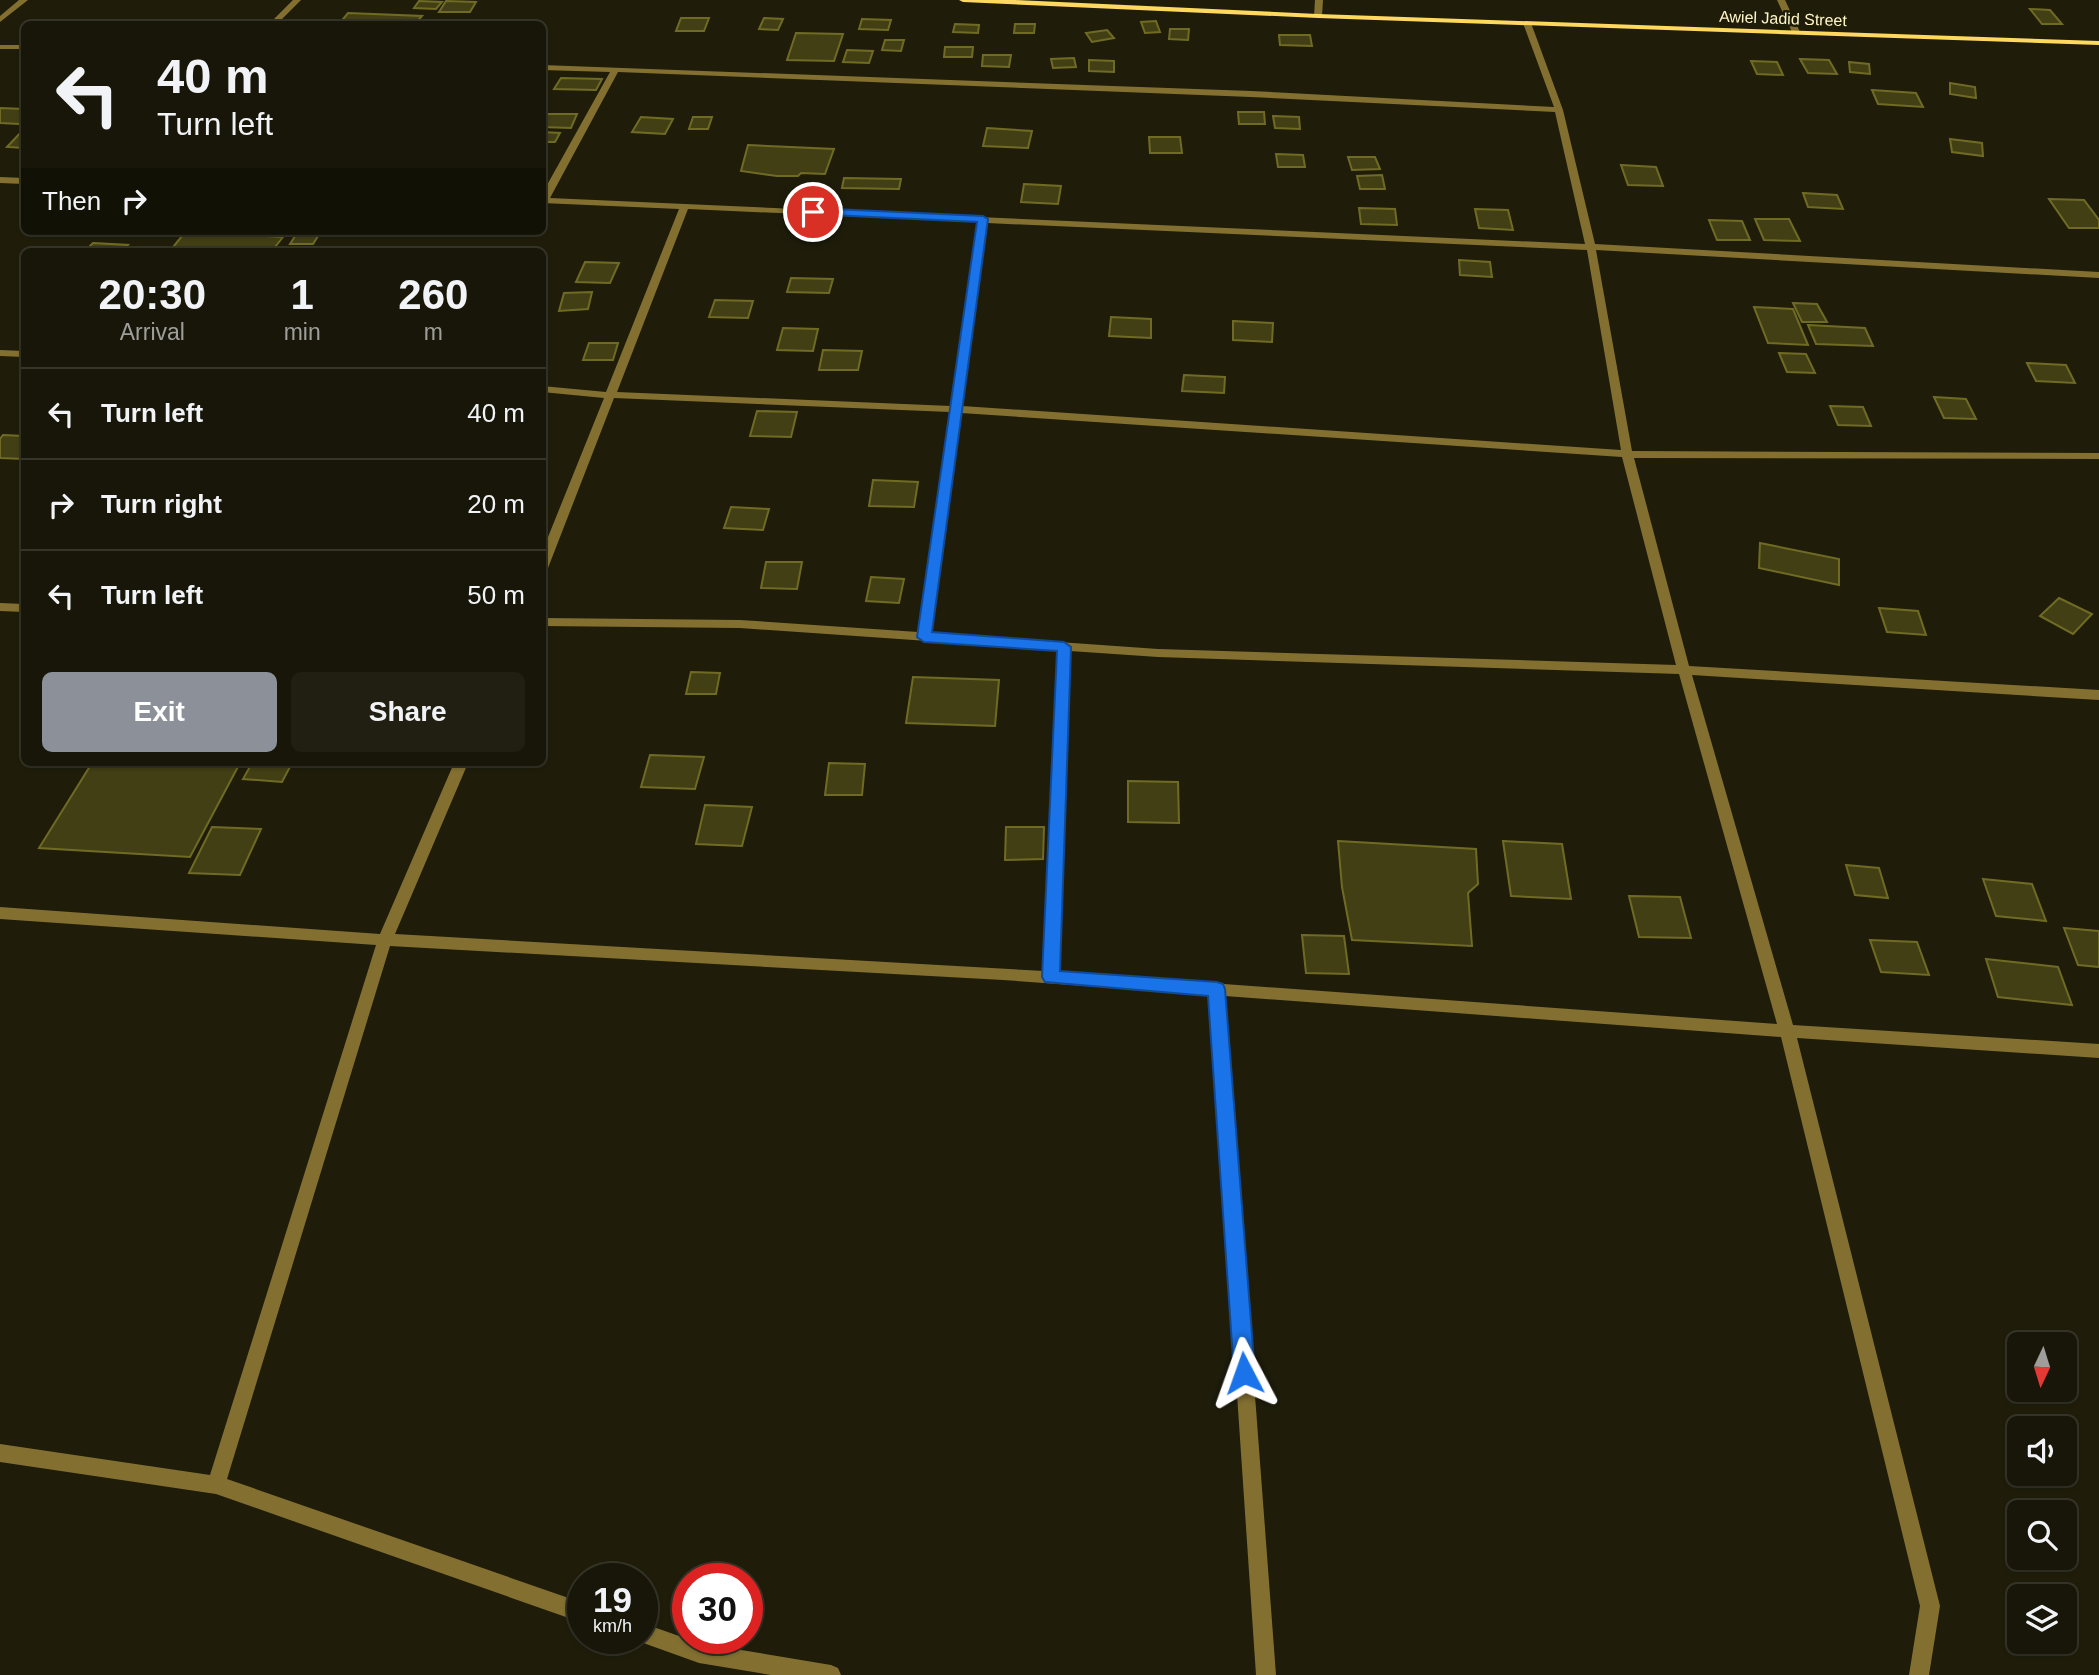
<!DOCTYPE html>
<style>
body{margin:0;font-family:Helvetica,sans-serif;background:#201f12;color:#f1f3f6;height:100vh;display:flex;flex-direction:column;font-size:26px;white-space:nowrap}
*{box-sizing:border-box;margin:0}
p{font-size:23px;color:#9e9f9c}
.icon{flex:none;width:38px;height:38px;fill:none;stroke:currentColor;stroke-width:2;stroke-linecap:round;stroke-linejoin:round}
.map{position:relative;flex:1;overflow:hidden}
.side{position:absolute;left:21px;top:248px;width:525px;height:518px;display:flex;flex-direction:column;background:#171608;border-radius:10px;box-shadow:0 2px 5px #0004,0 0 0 2px #363529}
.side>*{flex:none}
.banner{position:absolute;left:21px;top:21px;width:525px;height:214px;border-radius:10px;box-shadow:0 2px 5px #0004,0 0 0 2px #363529;background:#171608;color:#f1f3f6;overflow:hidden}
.needle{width:46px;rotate:184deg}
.tools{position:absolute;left:2007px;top:1332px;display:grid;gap:14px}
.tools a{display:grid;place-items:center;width:70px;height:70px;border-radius:10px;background:#171608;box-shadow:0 2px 5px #0004,0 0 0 2px #363529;font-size:35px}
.speed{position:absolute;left:567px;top:1563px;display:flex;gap:14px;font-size:35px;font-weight:700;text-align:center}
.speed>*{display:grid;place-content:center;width:91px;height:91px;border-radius:50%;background:#171608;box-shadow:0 2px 5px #0004,0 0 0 2px #363529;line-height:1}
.speed small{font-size:18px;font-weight:400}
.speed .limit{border:10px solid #d22;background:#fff;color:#111}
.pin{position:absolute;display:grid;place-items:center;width:60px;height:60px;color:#fff;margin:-30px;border:4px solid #fff;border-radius:50%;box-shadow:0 2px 7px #0007}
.me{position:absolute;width:77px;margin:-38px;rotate:356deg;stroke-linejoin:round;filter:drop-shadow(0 0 5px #0008)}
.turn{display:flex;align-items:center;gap:24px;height:147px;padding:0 21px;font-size:32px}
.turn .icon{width:91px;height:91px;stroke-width:2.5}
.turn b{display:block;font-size:49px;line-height:60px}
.then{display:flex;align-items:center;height:66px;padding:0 21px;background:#0003;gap:14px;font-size:26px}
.eta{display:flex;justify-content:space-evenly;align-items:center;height:119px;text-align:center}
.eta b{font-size:42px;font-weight:700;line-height:49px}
.primary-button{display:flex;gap:14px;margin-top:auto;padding:14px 21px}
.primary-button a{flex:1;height:80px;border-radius:10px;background:#8c9099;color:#fff;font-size:28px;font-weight:700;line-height:80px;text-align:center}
.primary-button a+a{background:#201f12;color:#f1f3f6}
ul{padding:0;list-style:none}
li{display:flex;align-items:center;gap:21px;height:91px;padding:0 21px;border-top:2px solid #363529}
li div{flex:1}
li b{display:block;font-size:26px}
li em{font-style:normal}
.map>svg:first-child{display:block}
.building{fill:#423f15;stroke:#706b24;stroke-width:2}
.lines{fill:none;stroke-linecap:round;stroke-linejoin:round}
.street{fill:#837031;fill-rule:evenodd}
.secondary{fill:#ffd85f;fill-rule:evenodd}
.route{fill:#1a73e8;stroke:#114b97;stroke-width:2}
.labels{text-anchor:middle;stroke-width:5;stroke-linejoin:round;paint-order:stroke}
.far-street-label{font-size:16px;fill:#fff6c8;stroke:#1f1d0a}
</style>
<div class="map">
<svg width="2099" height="1675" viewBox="0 0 2099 1675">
<rect width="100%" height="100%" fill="#1f1d0a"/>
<g class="building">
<polygon points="419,1 442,2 436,9 414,8"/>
<polygon points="446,1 476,2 470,12 439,12"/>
<polygon points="2030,9 2050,10 2062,24 2042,24"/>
<polygon points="348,13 422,16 415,24 339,24"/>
<polygon points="681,18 709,18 704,31 676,31"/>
<polygon points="764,18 783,19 778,30 759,29"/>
<polygon points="862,19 891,20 888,30 859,29"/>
<polygon points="298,20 321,20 318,24 294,24"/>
<polygon points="1156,21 1160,32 1145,33 1141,22"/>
<polygon points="955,24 979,25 978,33 953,32"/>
<polygon points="1015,24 1035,24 1034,33 1014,33"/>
<polygon points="1170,29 1189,29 1188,40 1169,39"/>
<polygon points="1107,30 1114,38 1092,42 1086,33"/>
<polygon points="796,33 843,34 834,61 787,60"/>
<polygon points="1279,35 1310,35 1312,46 1280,45"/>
<polygon points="885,40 904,40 901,51 882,50"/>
<polygon points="945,47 973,47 972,57 944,57"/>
<polygon points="847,50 873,51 869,63 843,62"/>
<polygon points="983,55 1011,55 1009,67 982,66"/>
<polygon points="1074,58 1076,67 1053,68 1051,59"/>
<polygon points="1800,59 1829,60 1837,74 1808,73"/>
<polygon points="1089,60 1114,61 1114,72 1089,71"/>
<polygon points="1751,61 1777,62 1783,75 1757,74"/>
<polygon points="1849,62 1869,64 1870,74 1850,72"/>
<polygon points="561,78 602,79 596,90 554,89"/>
<polygon points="1950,83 1975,87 1976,98 1950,94"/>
<polygon points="1872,90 1916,93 1923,107 1878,104"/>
<polygon points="0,108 24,109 24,119 19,124 0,123"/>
<polygon points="1238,112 1264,112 1265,124 1239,124"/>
<polygon points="547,114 577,114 571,128 542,127"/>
<polygon points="1273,116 1299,117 1300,129 1275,128"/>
<polygon points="641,117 673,119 665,134 632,132"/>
<polygon points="693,117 712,117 708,129 689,129"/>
<polygon points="987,128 1032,131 1028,148 983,146"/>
<polygon points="24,129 24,148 7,147"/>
<polygon points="542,132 560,133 555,142 542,142"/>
<polygon points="1149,137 1180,137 1182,153 1150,153"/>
<polygon points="1950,139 1982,143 1983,156 1952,152"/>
<polygon points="748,145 834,149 825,174 801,173 798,176 777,176 741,171"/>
<polygon points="1276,154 1303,155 1305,167 1278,167"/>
<polygon points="1348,157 1375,157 1380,169 1352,170"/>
<polygon points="1621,165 1656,167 1663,186 1628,185"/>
<polygon points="1382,175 1385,189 1360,189 1357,176"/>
<polygon points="844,178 901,179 899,189 842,188"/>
<polygon points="1024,184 1061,186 1058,204 1021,202"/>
<polygon points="1803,193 1837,195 1843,209 1808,207"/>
<polygon points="2049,199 2084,200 2099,220 2099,228 2069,228"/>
<polygon points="1359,208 1395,209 1397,225 1361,224"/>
<polygon points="1475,209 1508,210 1513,230 1479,228"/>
<polygon points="1755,219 1789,219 1800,241 1764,240"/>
<polygon points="1709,220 1742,221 1750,240 1717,240"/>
<polygon points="186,231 283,237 271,252 169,252"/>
<polygon points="297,233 320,233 313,244 290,244"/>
<polygon points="93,243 128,245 122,252 84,252"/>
<polygon points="1459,260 1490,262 1492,277 1460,275"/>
<polygon points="585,262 619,263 610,283 576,282"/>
<polygon points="791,278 833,279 829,293 787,292"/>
<polygon points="592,292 588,309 559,311 564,293"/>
<polygon points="715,300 753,301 748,318 709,317"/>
<polygon points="1793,303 1817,304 1827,322 1802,322"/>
<polygon points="1754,307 1793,309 1808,345 1768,343"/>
<polygon points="1111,317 1151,319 1151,338 1109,336"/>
<polygon points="1233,321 1273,323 1272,342 1233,340"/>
<polygon points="1808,325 1865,328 1873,346 1816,344"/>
<polygon points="783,328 818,329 813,351 777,350"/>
<polygon points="589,343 618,343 613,360 583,360"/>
<polygon points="823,350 862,351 858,370 819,370"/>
<polygon points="1779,353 1806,354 1815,373 1787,372"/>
<polygon points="2027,363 2066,365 2075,383 2036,381"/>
<polygon points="1184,375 1225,377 1224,393 1182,391"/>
<polygon points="1934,397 1966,399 1976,419 1944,418"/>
<polygon points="1830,406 1863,407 1871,426 1838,425"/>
<polygon points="757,411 797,412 791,437 750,436"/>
<polygon points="3,435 24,436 24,459 0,458 0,439"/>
<polygon points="873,480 918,482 914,507 869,506"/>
<polygon points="731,507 769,509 763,530 724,528"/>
<polygon points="1760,543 1839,559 1839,585 1759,568"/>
<polygon points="766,562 802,562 797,589 761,588"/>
<polygon points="871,577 904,579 899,603 866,601"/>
<polygon points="2059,598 2092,614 2073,634 2040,616"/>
<polygon points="1879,608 1918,611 1926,635 1887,632"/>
<polygon points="691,672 720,673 716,694 686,694"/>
<polygon points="913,677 999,680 995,726 906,723"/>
<polygon points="650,755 704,757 695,789 641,787"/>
<polygon points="92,763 240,763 190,857 39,848"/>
<polygon points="252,763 292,763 282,782 243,779"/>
<polygon points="829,763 865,764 862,795 825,795"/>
<polygon points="1128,781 1178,782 1179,823 1128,822"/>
<polygon points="705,805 752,807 742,846 696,844"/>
<polygon points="212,827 261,829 240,875 189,873"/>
<polygon points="1006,827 1044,827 1043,859 1005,860"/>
<polygon points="1338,841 1476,849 1478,884 1468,893 1472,946 1352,940 1342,887"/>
<polygon points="1503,841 1562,844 1571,899 1511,896"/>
<polygon points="1846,865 1879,868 1888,898 1855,895"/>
<polygon points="1983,879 2032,884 2046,921 1996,916"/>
<polygon points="1629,896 1680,897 1691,938 1639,937"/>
<polygon points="2064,928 2099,931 2099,967 2078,965"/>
<polygon points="1302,935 1344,936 1349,974 1306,973"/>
<polygon points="1870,940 1917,942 1929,975 1881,972"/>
<polygon points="1986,959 2058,967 2072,1005 1998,997"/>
</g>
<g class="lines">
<g class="street">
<polygon points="19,0 28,0 0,22 0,16"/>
<polygon points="293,0 301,0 277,24 269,24"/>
<polygon points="1315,0 1323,0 1322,16 1318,18 1314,16"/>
<polygon points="1777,0 1785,0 1800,32 1799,34 1792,32"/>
<path d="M1527 21 1531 23 1563 110 1595 244 2099 272V278L1596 250 1632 451 2099 453V459L1634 458 1689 666 2099 690V700L1692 675 1793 1025 2099 1044V1058L1797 1038 1940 1606 1929 1675H1909L1920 1606 1781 1037 1225 996 1276 1675H1256L1210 995 1003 980 390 946 227 1479 583 1603V1623L216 1494 0 1462V1444L210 1475 376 945 0 919V907L380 934 454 763H468L395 934 1044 971 1058 650 740 628 542 626V618L740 620 918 632 950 412 614 398 548 568 542 572V552L604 398 542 392V386L606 392 679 209 542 203V194L610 72 542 70V65L1251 91 1554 107 1523 23ZM618 72 1251 97 1555 112 1585 244 550 198ZM688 209 978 222 951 406 617 392ZM987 223 1587 250 1621 450 962 406ZM961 413 1622 457 1676 665 1158 649 931 633ZM1070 651 1158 657 1679 674 1777 1024 1059 972Z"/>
<rect x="0" y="45" width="24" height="4"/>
<polygon points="0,177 24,178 24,184 0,183"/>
<polygon points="0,350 24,351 24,357 0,356"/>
<polygon points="0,603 24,604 24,612 0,611"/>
<polygon points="642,1623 699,1643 831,1665 838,1668 841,1675 771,1675 699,1663 635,1640 634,1638 642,1638"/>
</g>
<polygon class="secondary" points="959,0 1015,0 1318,14 2099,41 2099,45 1318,18 963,2"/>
</g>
<polygon class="route" points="813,208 983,216 988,219 932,632 1064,642 1071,647 1060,971 1217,982 1223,984 1225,989 1255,1373 1252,1381 1244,1384 1237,1381 1234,1373 1208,996 1045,982 1042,977 1057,651 924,642 917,637 977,222 809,214 809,209"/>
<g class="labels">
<g class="far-street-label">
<text transform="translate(1783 18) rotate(2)" y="6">Awiel Jadid Street</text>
</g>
</g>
</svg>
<div class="tools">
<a><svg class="needle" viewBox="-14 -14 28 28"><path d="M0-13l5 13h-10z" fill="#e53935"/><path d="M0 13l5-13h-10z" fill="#9e9f9c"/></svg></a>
<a><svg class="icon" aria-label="sound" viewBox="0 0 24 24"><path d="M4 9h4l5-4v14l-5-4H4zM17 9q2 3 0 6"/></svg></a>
<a><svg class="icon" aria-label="search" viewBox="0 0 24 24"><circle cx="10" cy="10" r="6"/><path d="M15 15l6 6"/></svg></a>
<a><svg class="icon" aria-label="layers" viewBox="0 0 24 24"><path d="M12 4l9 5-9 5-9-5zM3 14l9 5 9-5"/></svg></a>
</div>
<div class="speed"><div>19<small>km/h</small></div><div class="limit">30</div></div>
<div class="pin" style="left:813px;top:212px;background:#d93025"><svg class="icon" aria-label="arrive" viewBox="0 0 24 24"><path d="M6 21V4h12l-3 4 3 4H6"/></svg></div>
<svg class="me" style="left:1244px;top:1373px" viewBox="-20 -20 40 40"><path d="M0-17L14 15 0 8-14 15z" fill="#1a73e8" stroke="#fff" stroke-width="4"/></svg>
<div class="banner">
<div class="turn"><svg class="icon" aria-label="left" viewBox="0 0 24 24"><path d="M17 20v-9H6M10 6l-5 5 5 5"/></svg><div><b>40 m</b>Turn left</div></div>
<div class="then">Then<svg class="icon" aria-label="right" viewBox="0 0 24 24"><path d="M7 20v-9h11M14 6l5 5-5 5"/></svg></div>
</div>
<section class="side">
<div class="eta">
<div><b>20:30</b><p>Arrival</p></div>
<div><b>1</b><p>min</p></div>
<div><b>260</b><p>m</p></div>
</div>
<ul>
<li><svg class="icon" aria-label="left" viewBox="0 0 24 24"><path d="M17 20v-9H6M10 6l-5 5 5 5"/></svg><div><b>Turn left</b></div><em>40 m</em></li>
<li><svg class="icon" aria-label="right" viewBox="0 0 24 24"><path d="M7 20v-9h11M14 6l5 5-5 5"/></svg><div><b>Turn right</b></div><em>20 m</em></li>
<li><svg class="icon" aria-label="left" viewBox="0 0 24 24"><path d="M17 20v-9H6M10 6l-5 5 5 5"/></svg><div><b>Turn left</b></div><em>50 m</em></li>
</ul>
<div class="primary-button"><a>Exit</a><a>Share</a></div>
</section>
</div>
